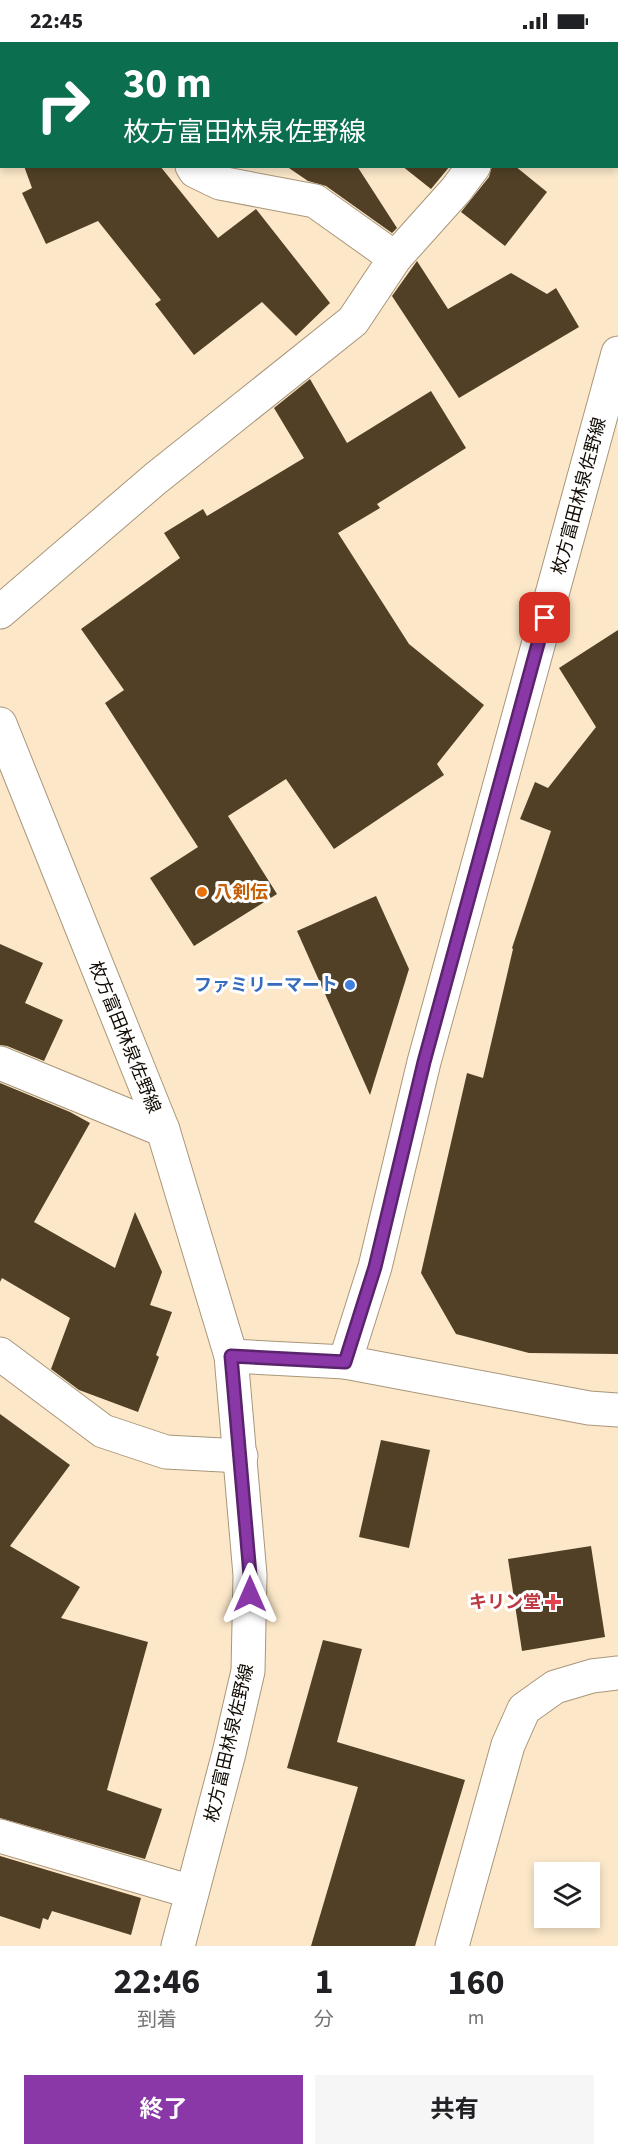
<!DOCTYPE html>
<html lang="ja">
<meta charset="utf-8">
<style>
body{margin:0;font-family:"Source Sans 3","Noto Sans JP",sans-serif;background:#f6f6f6;color:#202124;height:100vh;display:flex;flex-direction:column;font-size:22px;white-space:nowrap}
*{box-sizing:border-box;margin:0}
p{font-size:20px;color:#757577}
.icon{flex:none;width:33px;height:33px;fill:none;stroke:currentColor;stroke-width:2;stroke-linecap:round;stroke-linejoin:round}
.map{position:relative;height:1904px;overflow:hidden}
.details{display:flex;flex-direction:column;background:#fff;flex:1}
.details>*{flex:none}
.top-card{position:absolute;left:0px;top:0px;width:618px;height:126px;box-shadow:0 3px 9px #0003;background:#0b6e4f;color:#fff;overflow:hidden}
.buttons{position:absolute;left:534px;top:1820px;display:grid;gap:12px}
.buttons a{display:grid;place-items:center;width:66px;height:66px;border-radius:0px;background:#fff;box-shadow:0 3px 9px #0003;font-size:30px}
.pin{position:absolute;display:grid;place-items:center;width:51px;height:51px;color:#fff;margin:-26px;border-radius:12px;box-shadow:0 3px 9px #0006}
.me{position:absolute;width:66px;margin:-33px;rotate:0deg;stroke-linejoin:round;filter:drop-shadow(0 0 4px #0008)}
.turn{display:flex;align-items:center;gap:21px;height:126px;padding:0 24px;font-size:27px}
.turn .icon{width:78px;height:78px;stroke-width:2.5}
.turn b{display:block;font-size:42px;line-height:51px}
.eta{display:flex;justify-content:space-evenly;align-items:center;height:102px;text-align:center}
.eta b{font-size:36px;font-weight:700;line-height:42px}
.cta{display:flex;gap:12px;margin-top:auto;padding:12px 24px}
.cta a{flex:1;height:69px;border-radius:0px;background:#8a38a7;color:#fff;font-size:24px;font-weight:700;line-height:69px;text-align:center}
.cta a+a{background:#f6f6f6;color:#202124}
.status{display:flex;justify-content:space-between;align-items:center;height:42px;padding:0 30px;background:#fff;direction:ltr}
.status svg{height:16px;fill:currentColor}
.map>svg:first-child{display:block}
.building{fill:#514026}
.lines{fill:none;stroke-linecap:round;stroke-linejoin:round}
.minor-casing{stroke:#a9967a;stroke-width:35}
.major-casing{stroke:#a9967a;stroke-width:35}
.minor{stroke:#fff;stroke-width:33}
.major{stroke:#fff;stroke-width:33}
.route-casing{stroke:#5a246d;stroke-width:15}
.route{stroke:#8a38a7;stroke-width:10}
.food-dot{fill:#e8710a;stroke:#fff;stroke-width:2}
.shop-dot{fill:#3f7fe0;stroke:#fff;stroke-width:2}
.health-dot{fill:#e0444e;stroke:#fff;stroke-width:2}
.labels{text-anchor:middle;stroke-width:6;stroke-linejoin:round;paint-order:stroke}
.street-label{font-size:18px;fill:#110b03;stroke:#fff}
.food-label{font-size:18px;font-weight:bold;fill:#c56008;stroke:#fff;text-anchor:start}
.shop-label{font-size:18px;font-weight:bold;fill:#366cbe;stroke:#fff;text-anchor:end}
.health-label{font-size:18px;font-weight:bold;fill:#be3a42;stroke:#fff;text-anchor:end}
</style>
<div class="status"><b>22:45</b><svg viewBox="0 0 49 12"><path d="M0 12V9h3v3zM5 12V6h3v6zM10 12V3h3v9zM15 12V0h3v12zM26 1h20v11H26zM47 4h2v5h-2z"/></svg></div>
<div class="map">
<svg width="618" height="1904" viewBox="0 0 618 1904">
<rect width="100%" height="100%" fill="#fce8c9"/>
<g class="building">
<polygon points="24,124 160,124 218,196 256,167 330,261 296,294 262,260 194,313 155,262 161,258 98,179 46,202 22,151 32,146"/>
<polygon points="286,124 357,124 397,186 392,191 326,144 308,139"/>
<polygon points="402,124 450,124 431,147"/>
<polygon points="492,124 515,124 547,150 505,204 461,170 489,135"/>
<polygon points="417,219 448,267 511,231 547,252 556,246 579,285 459,356 392,254"/>
<polygon points="310,337 347,401 431,349 466,406 377,462 380,466 338,491 409,602 484,663 437,722 444,733 334,807 286,737 228,774 277,852 194,904 150,836 198,805 105,661 124,648 81,587 180,516 164,491 203,467 207,474 304,416 274,366"/>
<polygon points="618,588 618,1312 529,1311 456,1292 421,1231 467,1031 483,1036 513,907 512,906 551,789 520,777 535,740 548,746 596,685 559,626"/>
<polygon points="376,854 409,927 370,1053 297,889"/>
<polygon points="0,902 43,921 25,961 63,978 44,1019 7,1004 0,1003"/>
<polygon points="0,1041 70,1070 90,1081 34,1180 115,1226 135,1170 162,1230 150,1263 172,1270 156,1313 159,1315 138,1370 79,1348 51,1327 70,1276 2,1236 0,1240"/>
<polygon points="0,1372 70,1423 10,1504 80,1545 61,1576 148,1600 107,1748 162,1767 145,1817 0,1776"/>
<polygon points="381,1398 430,1408 409,1506 359,1495"/>
<polygon points="591,1504 605,1595 522,1609 508,1517"/>
<polygon points="323,1598 362,1607 337,1700 465,1738 415,1904 311,1904 358,1745 287,1726"/>
<polygon points="0,1814 141,1856 131,1893 52,1869 48,1878 43,1876 40,1887 0,1874"/>
</g>
<g class="lines">
<defs>
<g id="minor">
<polyline points="112,0 113,2"/>
<polyline points="396,2 399,0"/>
<polyline points="559,2 560,0"/>
<polyline points="192,124 195,129 220,141 315,159 395,216"/>
<polyline points="0,570 155,437 353,279 395,216 456,148 474,124"/>
<polyline points="0,1021 163,1088"/>
<polyline points="0,1312 103,1389 166,1410 241,1414"/>
<polyline points="345,1320 589,1366 618,1368"/>
<polyline points="0,1794 192,1850"/>
<polyline points="452,1904 508,1703 524,1667 555,1645 592,1634 618,1631"/>
</g>
<g id="major">
<polyline points="0,682 163,1088 231,1314 250,1533 248,1629 229,1711 178,1904"/>
<polyline points="231,1314 345,1320 375,1225 424,1020 618,311"/>
</g>
</defs>
<use href="#minor" class="minor-casing"/>
<use href="#major" class="major-casing"/>
<use href="#minor" class="minor"/>
<use href="#major" class="major"/>
</g>
<g class="lines">
<defs>
<polyline id="route" points="250,1552 250,1533 231,1314 345,1320 375,1225 424,1020 545,576"/>
</defs>
<use href="#route" class="route-casing"/>
<use href="#route" class="route"/>
</g>
<circle class="food-dot" cx="202" cy="850" r="6"/>
<circle class="shop-dot" cx="350" cy="943" r="6"/>
<path class="health-dot" d="M550 1551h6v6h6v6h-6v6h-6v-6h-6v-6h6z"/>
<g class="labels">
<g class="street-label">
<text transform="translate(579 454) rotate(-75)" y="6">枚方富田林泉佐野線</text>
<text transform="translate(125 995) rotate(68)" y="6">枚方富田林泉佐野線</text>
<text transform="translate(229 1701) rotate(-77)" y="6">枚方富田林泉佐野線</text>
</g>
<g class="food-label">
<text x="214" y="856">八剣伝</text>
</g>
<g class="shop-label">
<text x="338" y="949">ファミリーマート</text>
</g>
<g class="health-label">
<text x="541" y="1566">キリン堂</text>
</g>
</g>
</svg>
<div class="buttons">
<a><svg class="icon" aria-label="layers" viewBox="0 0 24 24"><path d="M12 4l9 5-9 5-9-5zM3 14l9 5 9-5"/></svg></a>
</div>
<div class="pin" style="left:545px;top:576px;background:#d93025"><svg class="icon" aria-label="arrive" viewBox="0 0 24 24"><path d="M6 21V4h12l-3 4 3 4H6"/></svg></div>
<svg class="me" style="left:250px;top:1552px" viewBox="-20 -20 40 40"><path d="M0-17L14 15 0 8-14 15z" fill="#8a38a7" stroke="#fff" stroke-width="4"/></svg>
<div class="top-card">
<div class="turn"><svg class="icon" aria-label="right" viewBox="0 0 24 24"><path d="M7 20v-9h11M14 6l5 5-5 5"/></svg><div><b>30 m</b>枚方富田林泉佐野線</div></div>
</div>
</div>
<section class="details">
<div class="eta">
<div><b>22:46</b><p>到着</p></div>
<div><b>1</b><p>分</p></div>
<div><b>160</b><p>m</p></div>
</div>
<div class="cta"><a>終了</a><a>共有</a></div>
</section>
